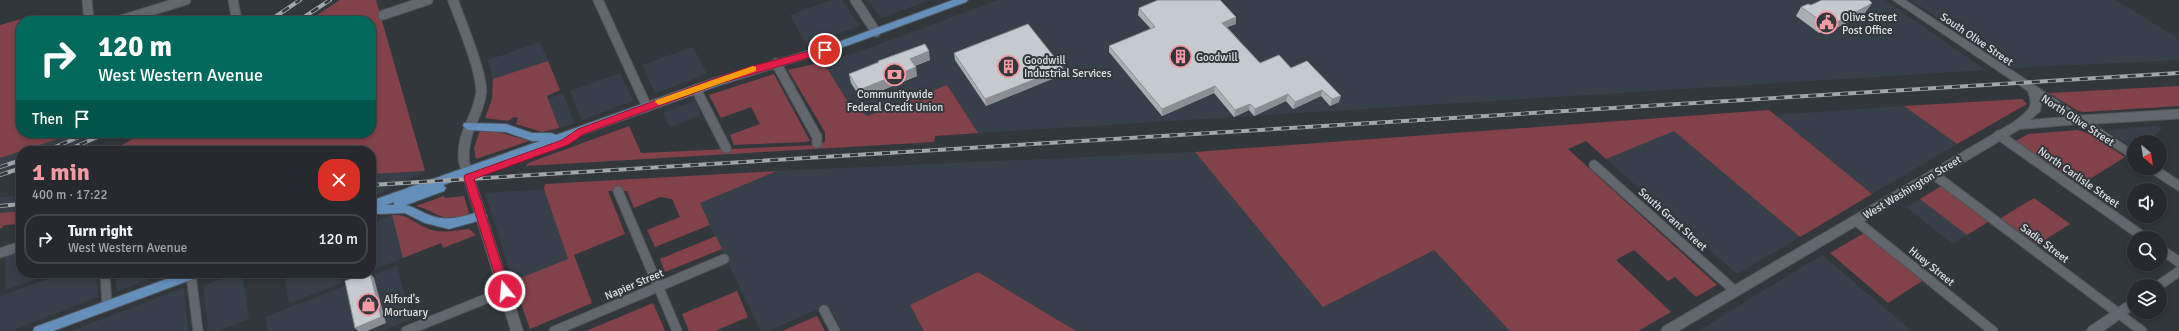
<!DOCTYPE html>
<meta charset="utf-8">
<style>
body{margin:0;font-family:Signika,sans-serif;background:#323539;color:#f1f3f6;height:100vh;display:flex;flex-direction:column;font-size:15px;white-space:nowrap}
*{box-sizing:border-box;margin:0}
p{font-size:13px;color:#a4a6aa}
.icon{flex:none;width:22px;height:22px;fill:none;stroke:currentColor;stroke-width:2;stroke-linecap:round;stroke-linejoin:round}
.map{position:relative;flex:1;overflow:hidden}
.side{position:absolute;left:16px;top:146px;width:360px;height:132px;display:flex;flex-direction:column;background:#26292d;border-radius:16px;box-shadow:0 2px 6px #0003,0 0 0 1px #424549}
.side>*{flex:none}
.top-card{position:absolute;left:16px;top:16px;width:360px;height:122px;border-radius:16px;box-shadow:0 2px 6px #0003,0 0 0 1px #424549;background:#00695c;color:#fff;overflow:hidden}
.needle{width:26px;rotate:151deg}
.buttons{position:absolute;left:2127px;top:135px;display:grid;gap:8px}
.buttons a{display:grid;place-items:center;width:40px;height:40px;border-radius:50%;background:#26292d;box-shadow:0 2px 6px #0003,0 0 0 1px #424549;font-size:20px}
.pin{position:absolute;display:grid;place-items:center;width:34px;height:34px;color:#fff;margin:-17px;border:2px solid #fff;border-radius:50%;box-shadow:0 1px 4px #0007}
.me{position:absolute;width:44px;margin:-22px;rotate:343deg;stroke-linejoin:round;filter:drop-shadow(0 0 3px #0008)}
.turn{display:flex;align-items:center;gap:14px;height:84px;padding:0 16px;font-size:18px}
.turn .icon{width:52px;height:52px;stroke-width:2.5}
.turn b{display:block;font-size:28px;line-height:34px}
.then{display:flex;align-items:center;height:38px;padding:0 16px;background:#0003;gap:8px;font-size:15px}
.round{display:grid;place-items:center;flex:none;width:42px;height:42px;border-radius:16px;background:#323539}
.summary{display:flex;align-items:center;justify-content:space-between;height:68px;padding:0 16px}
h1{font-size:24px;font-weight:800;line-height:30px;color:#f49aa3}
ul{padding:0;list-style:none}
li{display:flex;align-items:center;gap:12px;height:50px;margin:0 8px 6px;padding:0 8px;border:2px solid #424549;border-radius:16px}
li div{flex:1}
li b{display:block;font-size:15px}
li em{font-style:normal}
.map>svg:first-child{display:block}
.built{fill:#37404a}
.green{fill:#83424a}
.lines{fill:none;stroke-linecap:round;stroke-linejoin:round}
.minor-casing{stroke:#515559;stroke-width:11}
.tertiary-casing{stroke:#515559;stroke-width:2}
.primary-casing{stroke:#515559;stroke-width:2}
.minor{stroke:#62676d;stroke-width:9}
.tertiary{fill:#62676d;fill-rule:evenodd}
.primary{fill:#638fba;fill-rule:evenodd}
.rail-casing{stroke:#a3a7aa;stroke-width:4}
.rail{stroke:#32373c;stroke-width:2.5;stroke-dasharray:8;stroke-linecap:butt}
.wall{fill:#a9aeb3}
.shaded-wall{fill:#8a8d92}
.building{fill:#c5cad0;stroke:#8a8d92}
.route{fill:#e11d48;stroke:#92132f}
.slow{fill:#f59e0b}
.labels{text-anchor:middle;stroke-width:4;stroke-linejoin:round;paint-order:stroke}
.poi-label{font-size:11px;fill:#dfe2e5;stroke:#32373c;text-anchor:start}
.street-label{font-size:11px;fill:#dfe2e5;stroke:#32373c}
</style>
<div class="map">
<svg width="2179" height="331" viewBox="0 0 2179 331">
<rect width="100%" height="100%" fill="#32373c"/>
<g class="built">
<polygon points="832,0 842,0 860,26 806,44 790,15"/>
<polygon points="868,0 930,0 881,18"/>
<polygon points="998,0 1885,0 1986,70 978,133 947,85 868,116 851,107 823,62 864,50"/>
<polygon points="1911,0 2116,0 2179,39 2179,60 2012,68"/>
<polygon points="540,42 548,61 493,79 488,60"/>
<polygon points="693,47 707,74 655,93 642,65"/>
<polygon points="620,73 633,101 582,120 570,91"/>
<polygon points="563,93 574,123 559,128 548,99"/>
<polygon points="695,101 701,115 670,127 663,113"/>
<polygon points="1904,106 1957,144 1872,194 1774,115"/>
<polygon points="2157,126 2162,130 2144,142 2134,142 2134,148 2109,132 2109,130"/>
<polygon points="1674,130 1800,237 1737,274 1606,159"/>
<polygon points="72,133 88,133 88,146 74,151 21,151"/>
<polygon points="21,151 21,171 0,178 0,158"/>
<polygon points="1195,152 1323,306 1434,250 1510,331 1076,331 978,272 910,305 924,331 842,331 828,305 768,331 761,331 699,203 777,171"/>
<polygon points="425,171 378,194 371,194 371,174"/>
<polygon points="544,189 568,259 513,281 485,193"/>
<polygon points="21,196 21,211 0,213 0,197"/>
<polygon points="1920,199 1967,235 1953,244 1906,207"/>
<polygon points="392,215 403,258 371,271 371,223"/>
<polygon points="21,251 21,273 54,273 5,290 5,257"/>
<polygon points="1822,255 1912,331 1699,331 1748,300"/>
<polygon points="397,266 411,319 381,331 268,331 265,317"/>
<polygon points="64,273 97,273 98,297 11,331 0,331 0,296"/>
<polygon points="115,273 166,273 117,291"/>
<polygon points="236,273 242,273 249,319 217,331 209,331 203,286"/>
<polygon points="284,273 340,273 342,283 289,303"/>
<polygon points="184,288 188,331 71,331 139,305"/>
</g>
<g class="green">
<polygon points="340,0 376,0 425,171 371,174 371,151 111,151 144,133 371,133 371,21 308,21"/>
<polygon points="28,17 28,21 21,21 21,133 68,133 64,137 0,158 0,25"/>
<polygon points="548,61 560,90 547,96 559,128 542,132 516,124 518,118 514,117 508,121 485,118 492,99 493,79"/>
<polygon points="823,62 851,107 868,116 947,85 978,133 935,136 934,142 526,166 528,163 629,126 641,153 818,145 825,142 825,132 788,70"/>
<polygon points="774,74 810,141 805,142 734,145 730,135 760,124 751,107 721,118 709,95"/>
<polygon points="2179,86 2179,106 2084,112 2078,111 2049,93"/>
<polygon points="2022,99 2027,104 1957,144 1904,106"/>
<polygon points="1769,110 1872,194 1800,237 1674,131 1606,159 1586,141 1568,149 1717,285 1696,297 1675,277 1668,281 1634,250 1616,260 1671,312 1638,331 1510,331 1434,250 1323,307 1195,152"/>
<polygon points="480,130 495,131 529,141 476,159 474,148"/>
<polygon points="2077,130 2088,133 2125,157 2080,185 2016,141 2028,134"/>
<polygon points="777,171 700,203 710,225 655,247 647,230 680,217 672,199 660,197 634,208 627,191 608,191 625,234 574,255 592,303 530,329 513,281 568,259 544,189 545,184"/>
<polygon points="1941,186 1988,222 1967,235 1920,199"/>
<path d="M444 196 445 198 464 196 469 214C448 227 434 210 416 206Z"/>
<polygon points="2034,198 2070,224 2037,245 2001,218"/>
<polygon points="21,211 21,224 5,225 0,229 0,213"/>
<path d="M392 215C407 213 416 225 429 229 443 234 456 230 469 229L476 235 443 248 441 243 403 258Z"/>
<polygon points="1864,233 1922,281 1888,303 1830,253"/>
<polygon points="716,236 722,249 665,272 660,259"/>
<polygon points="978,272 1076,331 924,331 910,305"/>
<polygon points="737,291 748,317 715,331 689,331 682,314"/>
<polygon points="653,303 665,331 586,331"/>
<polygon points="817,316 825,331 782,331"/>
</g>
<g class="lines">
<defs>
<g id="minor">
<polyline points="87,0 89,21"/>
<polyline points="233,0 237,21"/>
<polyline points="598,0 647,107"/>
<polyline points="855,0 876,32"/>
<polyline points="383,15 428,0"/>
<polyline points="118,21 186,0"/>
<polyline points="776,63 817,137 817,143"/>
<polyline points="696,89 726,148"/>
<polyline points="2080,120 2179,114"/>
<polyline points="1999,135 2145,238"/>
<polyline points="1594,165 1735,291"/>
<polyline points="1933,174 2142,331"/>
<polyline points="618,191 677,331"/>
<polyline points="1855,220 1993,331"/>
<polyline points="2160,249 2179,262"/>
<polyline points="0,253 21,246"/>
<polyline points="105,273 107,306"/>
<polyline points="191,275 198,331"/>
<polyline points="824,310 835,331"/>
<polyline points="406,331 505,291"/>
<polyline points="554,331 724,259"/>
</g>
<g id="tertiary">
<path d="M448 0H458C465 20 489 76 486 94 482 120 467 132 469 162L523 331H511L459 162C456 132 471 121 476 94 479 76 455 20 448 0Z"/>
<path d="M1893 0H1905L2134 151V160L2078 124 2020 129 1678 331H1661L1663 327 2014 122C2027 111 2035 109 2028 91ZM2042 100 2067 117 2030 120 2040 111Z"/>
<polygon points="2146,168 2160,168 2179,181 2179,191 2148,171"/>
<polygon points="2179,266 2179,277 2160,290 2160,286 2152,286 2154,283"/>
<polygon points="2134,297 2134,309 2103,331 2087,331 2089,327"/>
</g>
<g id="primary">
<path d="M953 0H968L966 2 849 45 720 85 443 185 446 188 444 191 406 205C416 208 423 213 432 216 449 222 465 216 481 211L485 213 487 216 485 219 449 229 425 223 405 213 378 214 371 210V201L540 141H532L506 132 468 130 463 126 464 123 506 124 532 133H551L556 135 712 79 841 41ZM394 202V205H386Z"/>
<polygon points="183,273 203,273 201,276 53,331 33,331 35,327"/>
</g>
</defs>
<use href="#minor" class="minor-casing"/>
<use href="#tertiary" class="tertiary-casing"/>
<use href="#primary" class="primary-casing"/>
<use href="#minor" class="minor"/>
<use href="#tertiary" class="tertiary"/>
<use href="#primary" class="primary"/>
<defs>
<g id="rail">
<polyline points="269,21 300,0"/>
<polyline points="298,21 330,0"/>
<polyline points="45,151 89,133"/>
<polyline points="65,151 107,133"/>
<polyline points="0,167 21,160"/>
<polyline points="0,175 21,168"/>
<polyline points="371,185 2179,73"/>
<polyline points="0,206 21,204"/>
</g>
</defs>
<use href="#rail" class="rail-casing"/>
<use href="#rail" class="rail"/>
</g>
<g class="wall">
<polygon points="1872,3 1864,14 1830,31 1826,29 1819,33 1796,16 1801,7 1811,5"/>
<polygon points="1139,8 1236,17 1236,24 1227,27 1260,63 1291,68 1307,61 1339,102 1330,106 1321,96 1293,109 1286,101 1254,116 1249,110 1234,117 1214,93 1162,116 1109,52 1109,46 1151,29 1138,15"/>
<polygon points="954,53 1064,74 986,106 955,60"/>
<polygon points="930,60 915,66 917,76 861,99 851,83 849,74 879,63 878,61"/>
</g>
<g class="shaded-wall">
<polygon points="1872,3 1864,14 1830,31 1835,23"/>
<polygon points="1236,17 1236,24 1221,29 1222,23"/>
<polygon points="1832,20 1826,29 1819,33 1825,24"/>
<polygon points="929,51 930,60 911,67 910,59"/>
<polygon points="916,67 917,76 861,99 859,90"/>
<polygon points="1063,68 1064,74 986,106 985,99"/>
<polygon points="1215,86 1214,93 1162,116 1162,109"/>
<polygon points="1322,90 1321,96 1293,109 1295,102"/>
<polygon points="1288,94 1286,101 1254,116 1255,109"/>
<polygon points="1341,96 1339,102 1330,106 1332,99"/>
<polygon points="1250,104 1249,110 1234,117 1235,110"/>
<polygon points="370,273 374,278 386,323 367,331 358,331 355,328"/>
</g>
<g class="building">
<polygon points="1158,0 1220,0 1236,17 1222,23 1260,63 1279,55 1291,68 1307,61 1341,96 1332,99 1322,90 1295,102 1288,94 1255,109 1250,104 1235,110 1215,86 1162,109 1109,46 1155,27 1139,8"/>
<polygon points="1822,0 1869,0 1872,3 1869,5 1835,23 1832,20 1825,24 1801,7 1808,4 1811,5"/>
<polygon points="1028,24 1063,68 985,99 954,53"/>
<polygon points="925,44 929,51 910,59 916,67 859,90 849,74 879,62 878,61"/>
<polygon points="366,273 370,273 381,317 355,328 345,281"/>
</g>
<polygon class="route" points="825,47 828,48 828,52 719,84 584,134 568,145 474,179 510,291 508,294 501,294 464,178 465,175 562,140 578,129 713,79 752,66"/>
<polygon class="slow" points="753,66 756,67 756,71 662,104 659,105 655,102 656,100"/>
<defs>
<symbol id="civic-ring" viewBox="-11 -11 22 22"><circle r="9.5" fill="#32373c" stroke="#f49aa3" stroke-width="1.5"/><path d="M-.6-6.5H3V-4.5H.6V-3L4-1V1h2V6H-6V1h2V-1L-.6-3ZM-1.2 2.5V6h2.4V2.5Z" fill="#f49aa3"/></symbol>
<symbol id="building-ring" viewBox="-11 -11 22 22"><circle r="9.5" fill="#32373c" stroke="#f49aa3" stroke-width="1.5"/><path d="M-4-6H4V6H1V3H-1V6H-4ZM-2.5-4.3h1.7v1.8h-1.7ZM.8-4.3h1.7v1.8H.8ZM-2.5-1h1.7V.8h-1.7ZM.8-1h1.7V.8H.8Z" fill="#f49aa3"/></symbol>
<symbol id="bank-ring" viewBox="-11 -11 22 22"><circle r="9.5" fill="#32373c" stroke="#f49aa3" stroke-width="1.5"/><path d="M-6-4H6V4H-6ZM0-2.3a2.3 2.3 0 1 0 0 4.6a2.3 2.3 0 1 0 0-4.6Z" fill="#f49aa3"/></symbol>
<symbol id="shop-ring" viewBox="-11 -11 22 22"><circle r="9.5" fill="#32373c" stroke="#f49aa3" stroke-width="1.5"/><path d="M-5-2.5h2.3a2.7 3.5 0 0 1 5.4 0H5L5.5 6h-11ZM-1.5-2.5h3a1.5 2.3 0 0 0-3 0Z" fill="#f49aa3"/></symbol>
</defs>
<g fill-rule="evenodd">
<use href="#civic-ring" x="1814" y="10" width="25" height="25"/>
<use href="#building-ring" x="1168" y="44" width="25" height="25"/>
<use href="#building-ring" x="996" y="54" width="25" height="25"/>
<use href="#bank-ring" x="882" y="62" width="25" height="25"/>
<use href="#shop-ring" x="356" y="292" width="25" height="25"/>
</g>
<g class="labels">
<g class="poi-label">
<text x="1842" y="21">Olive Street<tspan x="1842" dy="13">Post Office</tspan></text>
<text x="1196" y="61">Goodwill</text>
<text x="1024" y="64">Goodwill<tspan x="1024" dy="13">Industrial Services</tspan></text>
<text x="895" y="98" text-anchor="middle">Communitywide<tspan x="895" dy="13">Federal Credit Union</tspan></text>
<text x="384" y="303">Alford's<tspan x="384" dy="13">Mortuary</tspan></text>
</g>
<g class="street-label">
<text transform="translate(1977 39) rotate(34)" y="4">South Olive Street</text>
<text transform="translate(2078 120) rotate(33)" y="4">North Olive Street</text>
<text transform="translate(2079 177) rotate(35)" y="4">North Carlisle Street</text>
<text transform="translate(1912 187) rotate(-31)" y="4">West Washington Street</text>
<text transform="translate(1673 219) rotate(42)" y="4">South Grant Street</text>
<text transform="translate(2045 243) rotate(37)" y="4">Sadie Street</text>
<text transform="translate(1932 266) rotate(39)" y="4">Huey Street</text>
<text transform="translate(634 284) rotate(-23)" y="4">Napier Street</text>
</g>
</g>
</svg>
<div class="buttons">
<a><svg class="needle" viewBox="-14 -14 28 28"><path d="M0-13l5 13h-10z" fill="#e53935"/><path d="M0 13l5-13h-10z" fill="#a4a6aa"/></svg></a>
<a><svg class="icon" aria-label="sound" viewBox="0 0 24 24"><path d="M4 9h4l5-4v14l-5-4H4zM17 9q2 3 0 6"/></svg></a>
<a><svg class="icon" aria-label="search" viewBox="0 0 24 24"><circle cx="10" cy="10" r="6"/><path d="M15 15l6 6"/></svg></a>
<a><svg class="icon" aria-label="layers" viewBox="0 0 24 24"><path d="M12 4l9 5-9 5-9-5zM3 14l9 5 9-5"/></svg></a>
</div>
<div class="pin" style="left:825px;top:50px;background:#d93025"><svg class="icon" aria-label="arrive" viewBox="0 0 24 24"><path d="M6 21V4h12l-3 4 3 4H6"/></svg></div>
<svg class="me" style="left:505px;top:291px" viewBox="-20 -20 40 40"><circle r="17" fill="#e11d48" stroke="#fff" stroke-width="3"/><path d="M0-11L8 9 0 5-8 9z" fill="#fff"/></svg>
<div class="top-card">
<div class="turn"><svg class="icon" aria-label="right" viewBox="0 0 24 24"><path d="M7 20v-9h11M14 6l5 5-5 5"/></svg><div><b>120 m</b>West Western Avenue</div></div>
<div class="then">Then<svg class="icon" aria-label="arrive" viewBox="0 0 24 24"><path d="M6 21V4h12l-3 4 3 4H6"/></svg></div>
</div>
<section class="side">
<div class="summary"><div><h1>1 min</h1><p>400 m · 17:22</p></div><a class="round" style="background:#d93025;color:#fff"><svg class="icon" aria-label="close" viewBox="0 0 24 24"><path d="M6 6l12 12M18 6L6 18"/></svg></a></div>
<ul>
<li><svg class="icon" aria-label="right" viewBox="0 0 24 24"><path d="M7 20v-9h11M14 6l5 5-5 5"/></svg><div><b>Turn right</b><p>West Western Avenue</p></div><em>120 m</em></li>
</ul>
</section>
</div>
